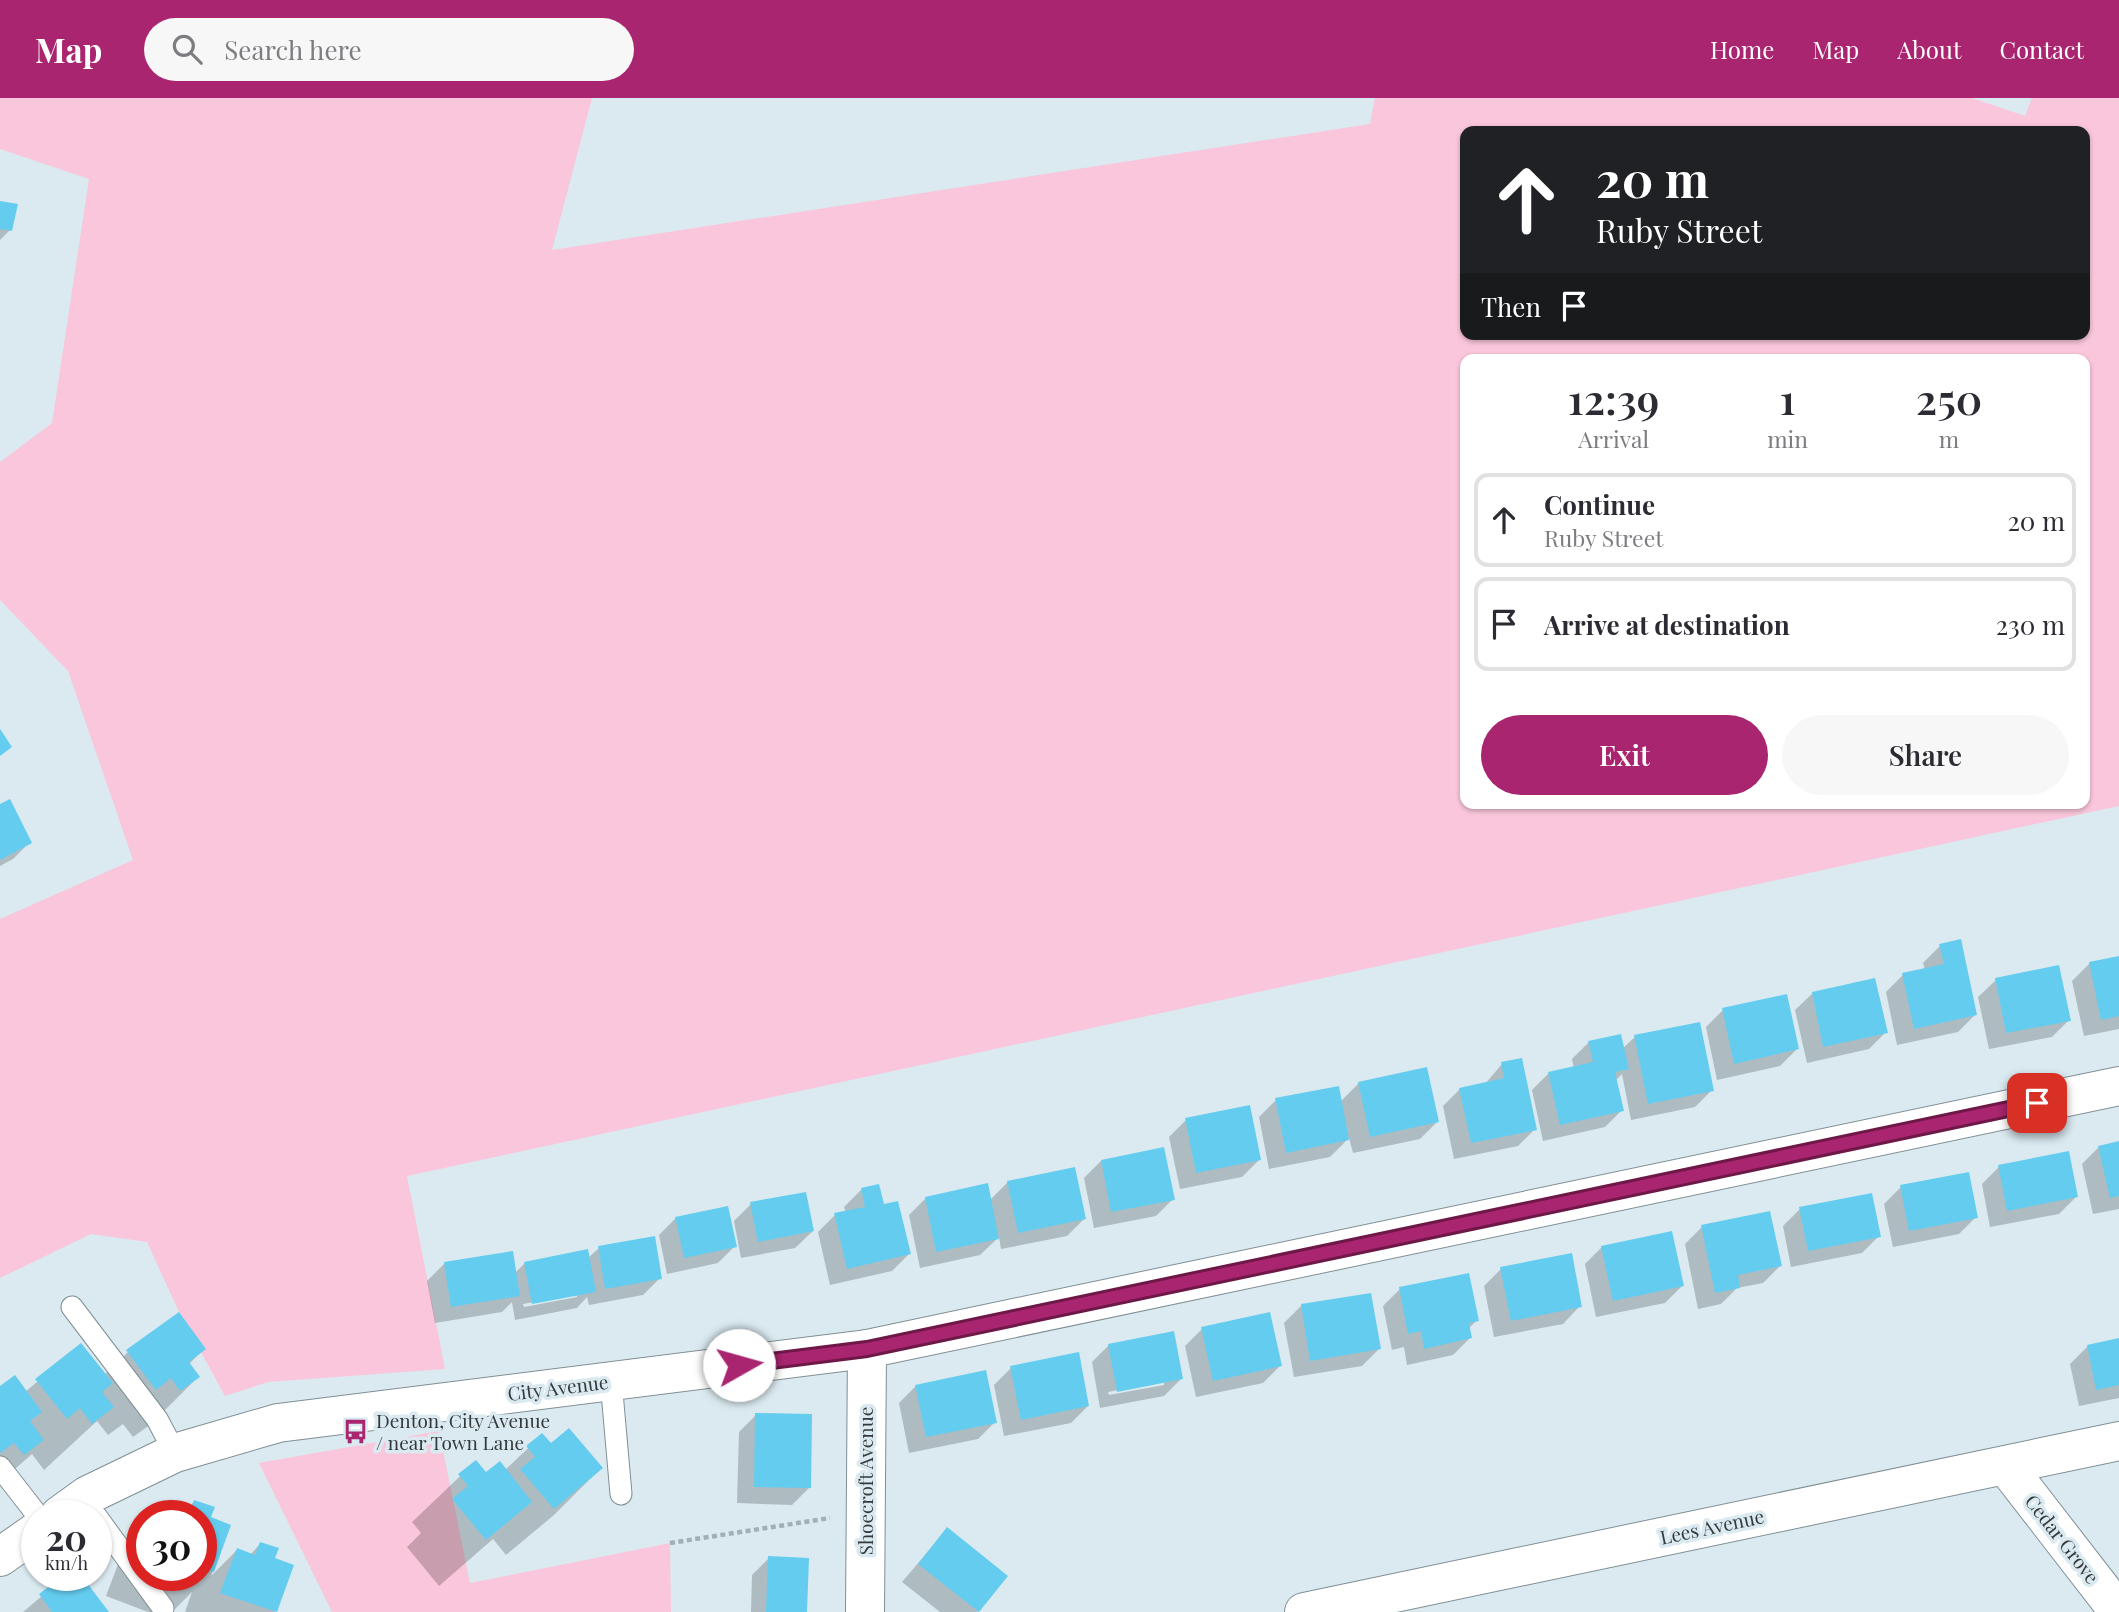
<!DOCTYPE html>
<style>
body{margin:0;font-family:"Playfair Display",serif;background:#f7f7f7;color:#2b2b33;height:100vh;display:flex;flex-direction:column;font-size:26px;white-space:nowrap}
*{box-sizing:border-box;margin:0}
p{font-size:23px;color:#7c7c81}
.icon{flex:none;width:38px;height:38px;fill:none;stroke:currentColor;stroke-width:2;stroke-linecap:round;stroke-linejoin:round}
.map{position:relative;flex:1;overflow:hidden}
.details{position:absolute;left:1460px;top:256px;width:630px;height:455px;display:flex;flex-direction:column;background:#fff;border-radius:14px;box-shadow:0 2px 5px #0004}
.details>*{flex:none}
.guide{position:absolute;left:1460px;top:28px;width:630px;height:214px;border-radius:14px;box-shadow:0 2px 5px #0004;background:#202124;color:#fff;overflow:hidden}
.speed{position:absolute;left:21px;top:1402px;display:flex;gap:14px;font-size:35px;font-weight:700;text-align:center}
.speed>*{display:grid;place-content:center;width:91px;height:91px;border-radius:50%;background:#fff;box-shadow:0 2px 5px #0004;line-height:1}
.speed small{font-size:18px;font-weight:400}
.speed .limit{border:10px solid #d22;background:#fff;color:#111}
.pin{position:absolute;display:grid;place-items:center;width:60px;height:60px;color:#fff;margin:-30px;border-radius:14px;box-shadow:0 4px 10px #0006}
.me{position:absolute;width:77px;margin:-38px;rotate:83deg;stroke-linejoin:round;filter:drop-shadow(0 0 5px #0008)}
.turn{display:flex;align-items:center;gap:24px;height:147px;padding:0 21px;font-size:32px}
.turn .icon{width:91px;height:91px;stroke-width:2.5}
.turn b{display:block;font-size:49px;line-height:60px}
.then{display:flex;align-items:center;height:66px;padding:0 21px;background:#0003;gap:14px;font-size:26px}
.eta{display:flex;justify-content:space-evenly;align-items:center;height:119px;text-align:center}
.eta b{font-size:42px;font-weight:600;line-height:49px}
.button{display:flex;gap:14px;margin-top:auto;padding:14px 21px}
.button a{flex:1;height:80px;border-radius:42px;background:#a9256f;color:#fff;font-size:28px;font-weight:600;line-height:80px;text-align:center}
.button a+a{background:#f7f7f7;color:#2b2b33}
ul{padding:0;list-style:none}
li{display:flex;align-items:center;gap:21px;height:94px;margin:0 14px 10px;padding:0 7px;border:4px solid #e1e1e2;border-radius:14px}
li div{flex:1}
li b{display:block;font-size:26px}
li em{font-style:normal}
header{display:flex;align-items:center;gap:42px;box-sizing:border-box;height:98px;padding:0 35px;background:#a9256f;color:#fff}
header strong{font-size:33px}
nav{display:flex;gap:38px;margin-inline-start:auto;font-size:24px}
.search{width:490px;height:63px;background:#f7f7f7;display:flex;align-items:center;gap:18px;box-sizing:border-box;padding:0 24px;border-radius:38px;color:#7c7c81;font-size:26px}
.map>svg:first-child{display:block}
.green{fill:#fac6db;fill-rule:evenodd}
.shadow{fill:#0003;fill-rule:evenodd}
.building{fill:#64cdef}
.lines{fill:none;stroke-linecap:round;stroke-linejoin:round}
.service-casing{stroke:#808f94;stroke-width:23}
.minor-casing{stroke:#808f94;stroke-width:40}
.path{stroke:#a2afb4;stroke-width:4.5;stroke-dasharray:5 3.5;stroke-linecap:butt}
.service{stroke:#fff;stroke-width:21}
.minor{stroke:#fff;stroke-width:38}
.route-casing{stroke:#6e1848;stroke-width:18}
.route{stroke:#a9256f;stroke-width:12}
.labels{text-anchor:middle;stroke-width:7;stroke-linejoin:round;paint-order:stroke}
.street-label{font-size:19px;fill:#343a3c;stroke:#daeaf0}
.poi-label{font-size:19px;fill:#343a3c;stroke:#daeaf0;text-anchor:start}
</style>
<header>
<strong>Map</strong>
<div class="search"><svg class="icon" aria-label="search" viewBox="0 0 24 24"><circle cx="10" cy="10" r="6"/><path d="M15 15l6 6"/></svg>Search here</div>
<nav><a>Home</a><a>Map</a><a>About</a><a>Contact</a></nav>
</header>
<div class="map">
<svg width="2119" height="1514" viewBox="0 0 2119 1514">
<rect width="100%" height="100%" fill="#daeaf0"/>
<g class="green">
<path d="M0 0H592L552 152 1370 26 1375 0H1972L2025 18 2032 0H2119V708L407 1078 445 1271 268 1284 225 1298 179 1214 147 1144 91 1136 0 1180V821L133 762 68 573 0 502V364L52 325 89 81 0 51ZM1465 33H2084V236H1465ZM1465 261H2084V705H1465Z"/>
<polygon points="439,1333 470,1485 670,1445 671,1514 332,1514 259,1365"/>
</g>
<g class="shadow">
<polygon points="0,104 10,132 0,142"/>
<polygon points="0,708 30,744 13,761 0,768"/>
<polygon points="1940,848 1975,917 1958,934 1897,947 1886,894 1903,877 1925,872 1923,865"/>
<polygon points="2119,860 2119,931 2084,938 2072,883 2089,866"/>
<polygon points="1996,882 2069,922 2052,939 1989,951 1978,899"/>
<polygon points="1813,895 1886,934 1869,951 1807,965 1795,912"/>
<polygon points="1723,912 1797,951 1780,968 1717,982 1706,929"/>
<polygon points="1635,939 1712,992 1695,1009 1631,1022 1622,976 1615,983 1622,1012 1605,1029 1543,1043 1532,992 1549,975 1574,970 1572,961 1589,944 1622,951"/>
<polygon points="1502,966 1535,1031 1518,1048 1454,1061 1443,1008 1460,991 1485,986"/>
<polygon points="1359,985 1437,1024 1420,1041 1353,1055 1349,1040 1330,1059 1269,1071 1259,1019 1276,1002 1340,1004"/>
<polygon points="1186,1022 1259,1062 1242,1079 1180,1091 1169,1039"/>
<polygon points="2119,1045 2119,1111 2093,1116 2082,1066 2099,1049"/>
<polygon points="1101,1063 1173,1101 1156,1118 1094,1130 1084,1080"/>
<polygon points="1999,1069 2076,1099 2059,1116 1990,1129 1982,1086"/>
<polygon points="1008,1084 1084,1121 1067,1138 1001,1151 999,1139 980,1157 920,1170 909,1117 926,1100 990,1102"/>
<polygon points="1901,1089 1976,1119 1959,1136 1893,1149 1884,1106"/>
<polygon points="861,1092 882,1108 909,1156 892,1173 830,1187 818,1134 835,1117 846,1115 844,1109"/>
<polygon points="751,1106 813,1133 795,1150 741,1160 734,1123"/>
<polygon points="1800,1111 1879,1138 1862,1155 1791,1169 1783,1128"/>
<polygon points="676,1120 735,1148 718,1165 667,1176 659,1137"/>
<polygon points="1702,1129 1780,1168 1763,1185 1737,1190 1721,1206 1698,1211 1685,1146"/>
<polygon points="1602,1149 1682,1188 1665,1205 1596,1219 1585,1166"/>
<path d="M599 1150 660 1180 643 1197 589 1207 587 1199 577 1210 515 1222 512 1204 502 1214 435 1225 427 1183 444 1166 515 1175 525 1165 588 1160ZM577 1196V1199L524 1209 523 1206Z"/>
<polygon points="1501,1171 1580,1208 1563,1226 1494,1239 1484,1188"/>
<polygon points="1400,1191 1477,1222 1468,1231 1470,1240 1453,1257 1407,1267 1404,1249 1392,1252 1383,1208"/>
<polygon points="1301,1208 1379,1251 1362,1268 1294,1279 1284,1225"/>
<polygon points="1202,1231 1280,1268 1263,1285 1196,1299 1185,1248"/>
<polygon points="2119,1242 2119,1300 2079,1308 2070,1266 2087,1249"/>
<polygon points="81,1247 104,1277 128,1254 204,1251 189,1266 198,1279 151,1326 133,1339 123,1326 108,1337 97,1323 44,1372 32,1356 0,1384 0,1290 25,1294"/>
<path d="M1109 1247 1181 1281 1164 1298 1100 1310 1092 1264ZM1164 1283V1287L1109 1297 1108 1294Z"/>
<polygon points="1011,1270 1088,1308 1071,1325 1004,1338 994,1287"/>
<polygon points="916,1288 995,1324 978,1341 909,1355 899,1305"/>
<polygon points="756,1317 809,1390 792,1407 737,1405 739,1334"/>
<polygon points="542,1337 551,1348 601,1370 554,1417 506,1457 493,1441 439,1488 407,1449 421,1435 412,1424 475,1364 485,1376 505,1372"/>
<polygon points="194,1404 208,1420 229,1428 211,1478 237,1452 250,1457 260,1446 273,1461 292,1468 275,1514 185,1514 192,1494 172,1514 148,1514 106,1498 123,1453 142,1434 142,1477 201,1477 201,1418 159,1418 170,1406 186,1412"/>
<polygon points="947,1431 1006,1478 977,1514 940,1514 902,1484"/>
<polygon points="769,1460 806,1514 751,1514 752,1477"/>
<polygon points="67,1477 79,1477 107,1514 23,1514"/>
</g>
<g class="building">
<polygon points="0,103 18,106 12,133 0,131"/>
<polygon points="0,631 12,649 0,658"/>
<polygon points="10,701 32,745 0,762 0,706"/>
<polygon points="1961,841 1977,917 1914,931 1902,875 1944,866 1939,846"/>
<polygon points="2119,858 2119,918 2101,922 2089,864"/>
<polygon points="2059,867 2071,923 2006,935 1995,880"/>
<polygon points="1875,880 1888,935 1823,949 1812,894"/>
<polygon points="1787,896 1799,951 1734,966 1722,910"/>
<polygon points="1700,924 1714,993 1648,1006 1634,937"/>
<polygon points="1621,936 1629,971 1615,974 1624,1013 1560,1027 1548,974 1593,964 1588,943"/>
<polygon points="1522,960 1537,1032 1471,1045 1459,990 1504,980 1501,964"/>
<polygon points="1427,969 1439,1024 1370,1039 1358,984"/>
<polygon points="1339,988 1349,1042 1286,1055 1275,1000"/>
<polygon points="1250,1007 1261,1062 1196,1075 1185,1020"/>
<polygon points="2119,1043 2119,1098 2110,1100 2098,1048"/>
<polygon points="1164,1049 1175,1102 1111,1114 1101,1062"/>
<polygon points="2069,1053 2078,1099 2007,1113 1998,1067"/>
<polygon points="1075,1069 1086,1121 1018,1135 1007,1083"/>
<polygon points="1969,1074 1978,1120 1909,1133 1900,1087"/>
<polygon points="988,1085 999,1141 936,1154 925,1099"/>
<polygon points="879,1086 884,1106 898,1103 911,1156 847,1171 834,1115 865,1109 861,1090"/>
<polygon points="806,1094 814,1133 758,1144 750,1104"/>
<polygon points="1872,1095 1881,1139 1808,1153 1799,1109"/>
<polygon points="728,1108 737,1149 684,1160 675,1119"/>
<polygon points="1770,1113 1782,1168 1738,1177 1740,1190 1715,1195 1701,1127"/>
<polygon points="1672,1133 1684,1188 1613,1203 1601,1148"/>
<polygon points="655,1138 662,1181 605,1191 598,1148"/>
<polygon points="588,1151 596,1194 532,1206 524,1164"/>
<polygon points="513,1153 520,1198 451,1209 444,1164"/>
<polygon points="1572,1155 1582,1209 1511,1223 1500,1169"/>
<polygon points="1469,1175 1479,1223 1469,1225 1472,1240 1424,1251 1421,1233 1408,1236 1399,1189"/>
<polygon points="1371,1195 1381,1251 1310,1263 1301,1206"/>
<polygon points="179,1214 206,1251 189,1264 200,1279 180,1293 171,1280 156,1292 126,1252"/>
<polygon points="1270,1214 1282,1268 1213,1283 1201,1229"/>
<polygon points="1174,1233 1183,1281 1117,1294 1108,1246"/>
<polygon points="2119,1240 2119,1287 2096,1292 2087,1247"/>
<polygon points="81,1245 113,1285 102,1294 114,1309 92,1326 80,1310 67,1321 35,1281"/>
<polygon points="1079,1254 1089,1308 1021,1322 1010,1268"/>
<polygon points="986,1272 997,1325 926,1339 915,1287"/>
<polygon points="15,1277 42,1314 30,1323 44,1342 24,1357 14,1345 0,1355 0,1288"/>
<polygon points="755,1315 812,1316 811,1390 754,1389"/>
<polygon points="569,1330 603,1370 554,1411 520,1371 535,1359 526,1348 542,1335 551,1345"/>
<polygon points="476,1362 486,1374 500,1363 532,1404 486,1442 452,1401 468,1388 458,1376"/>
<polygon points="194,1402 215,1409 211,1419 231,1427 214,1474 201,1470 201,1418 165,1418 170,1404 190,1412"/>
<polygon points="947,1429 1008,1478 979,1514 918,1466"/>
<polygon points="260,1444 279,1450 275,1460 294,1467 277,1514 220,1495 237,1450 255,1457"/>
<polygon points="768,1458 809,1460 807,1514 766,1514"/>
<polygon points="64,1477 81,1477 109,1514 52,1514 39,1496"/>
</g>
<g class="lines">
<defs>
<g id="service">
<polyline points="72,1209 157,1321 175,1355"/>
<polyline points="611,1283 621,1396"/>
<polyline points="0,1369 38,1418"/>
<polyline points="96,1418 163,1510"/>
</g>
<g id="minor">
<polyline points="2006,1368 2119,1514"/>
<polyline points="59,1418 88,1397 175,1355 278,1325 867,1251 2119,988"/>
<polyline points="0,1459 37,1433"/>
<polyline points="865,1514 867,1251"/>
<polyline points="1304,1514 2119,1343"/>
</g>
</defs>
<use href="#service" class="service-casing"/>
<use href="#minor" class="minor-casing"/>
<polyline class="path" points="670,1445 830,1420"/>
<use href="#service" class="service"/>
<use href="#minor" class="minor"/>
</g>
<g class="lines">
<defs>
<polyline id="route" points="739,1267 867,1251 2037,1005"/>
</defs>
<use href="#route" class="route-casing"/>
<use href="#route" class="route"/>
</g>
<defs>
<symbol id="bus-bare" viewBox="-9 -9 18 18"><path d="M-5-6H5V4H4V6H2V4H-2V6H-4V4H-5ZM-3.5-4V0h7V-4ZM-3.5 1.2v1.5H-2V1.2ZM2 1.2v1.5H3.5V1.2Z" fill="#a9256f" stroke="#daeaf0" stroke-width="2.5" paint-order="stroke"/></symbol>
</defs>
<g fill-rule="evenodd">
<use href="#bus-bare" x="338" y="1316" width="35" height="35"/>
</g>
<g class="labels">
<g class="street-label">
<text transform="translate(558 1290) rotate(-7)" y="7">City Avenue</text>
<text transform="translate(866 1383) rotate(-90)" y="7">Shoecroft Avenue</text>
<text transform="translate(1712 1429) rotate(-12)" y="7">Lees Avenue</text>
<text transform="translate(2062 1441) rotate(52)" y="7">Cedar Grove</text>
</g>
<g class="poi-label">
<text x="376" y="1330">Denton, City Avenue<tspan x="376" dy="22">/ near Town Lane</tspan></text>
</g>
</g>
</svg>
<div class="speed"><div>20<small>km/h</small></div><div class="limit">30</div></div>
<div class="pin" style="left:2037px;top:1005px;background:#d93025"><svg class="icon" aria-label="arrive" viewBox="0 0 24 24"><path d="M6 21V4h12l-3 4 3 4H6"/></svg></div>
<svg class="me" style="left:739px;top:1267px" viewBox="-20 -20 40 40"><circle r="19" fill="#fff"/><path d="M0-13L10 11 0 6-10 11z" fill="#a9256f"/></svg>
<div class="guide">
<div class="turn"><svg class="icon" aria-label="ahead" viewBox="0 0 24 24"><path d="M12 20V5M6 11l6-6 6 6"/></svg><div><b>20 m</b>Ruby Street</div></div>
<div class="then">Then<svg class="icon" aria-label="arrive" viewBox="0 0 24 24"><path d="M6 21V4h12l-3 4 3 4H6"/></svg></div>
</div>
<section class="details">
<div class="eta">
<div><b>12:39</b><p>Arrival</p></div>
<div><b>1</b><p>min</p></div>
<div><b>250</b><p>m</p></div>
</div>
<ul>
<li><svg class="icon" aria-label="ahead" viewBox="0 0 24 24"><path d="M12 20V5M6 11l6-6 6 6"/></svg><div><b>Continue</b><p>Ruby Street</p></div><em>20 m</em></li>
<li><svg class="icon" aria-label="arrive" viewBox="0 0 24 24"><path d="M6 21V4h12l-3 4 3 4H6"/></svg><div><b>Arrive at destination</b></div><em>230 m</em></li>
</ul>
<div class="button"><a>Exit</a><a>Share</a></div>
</section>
</div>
